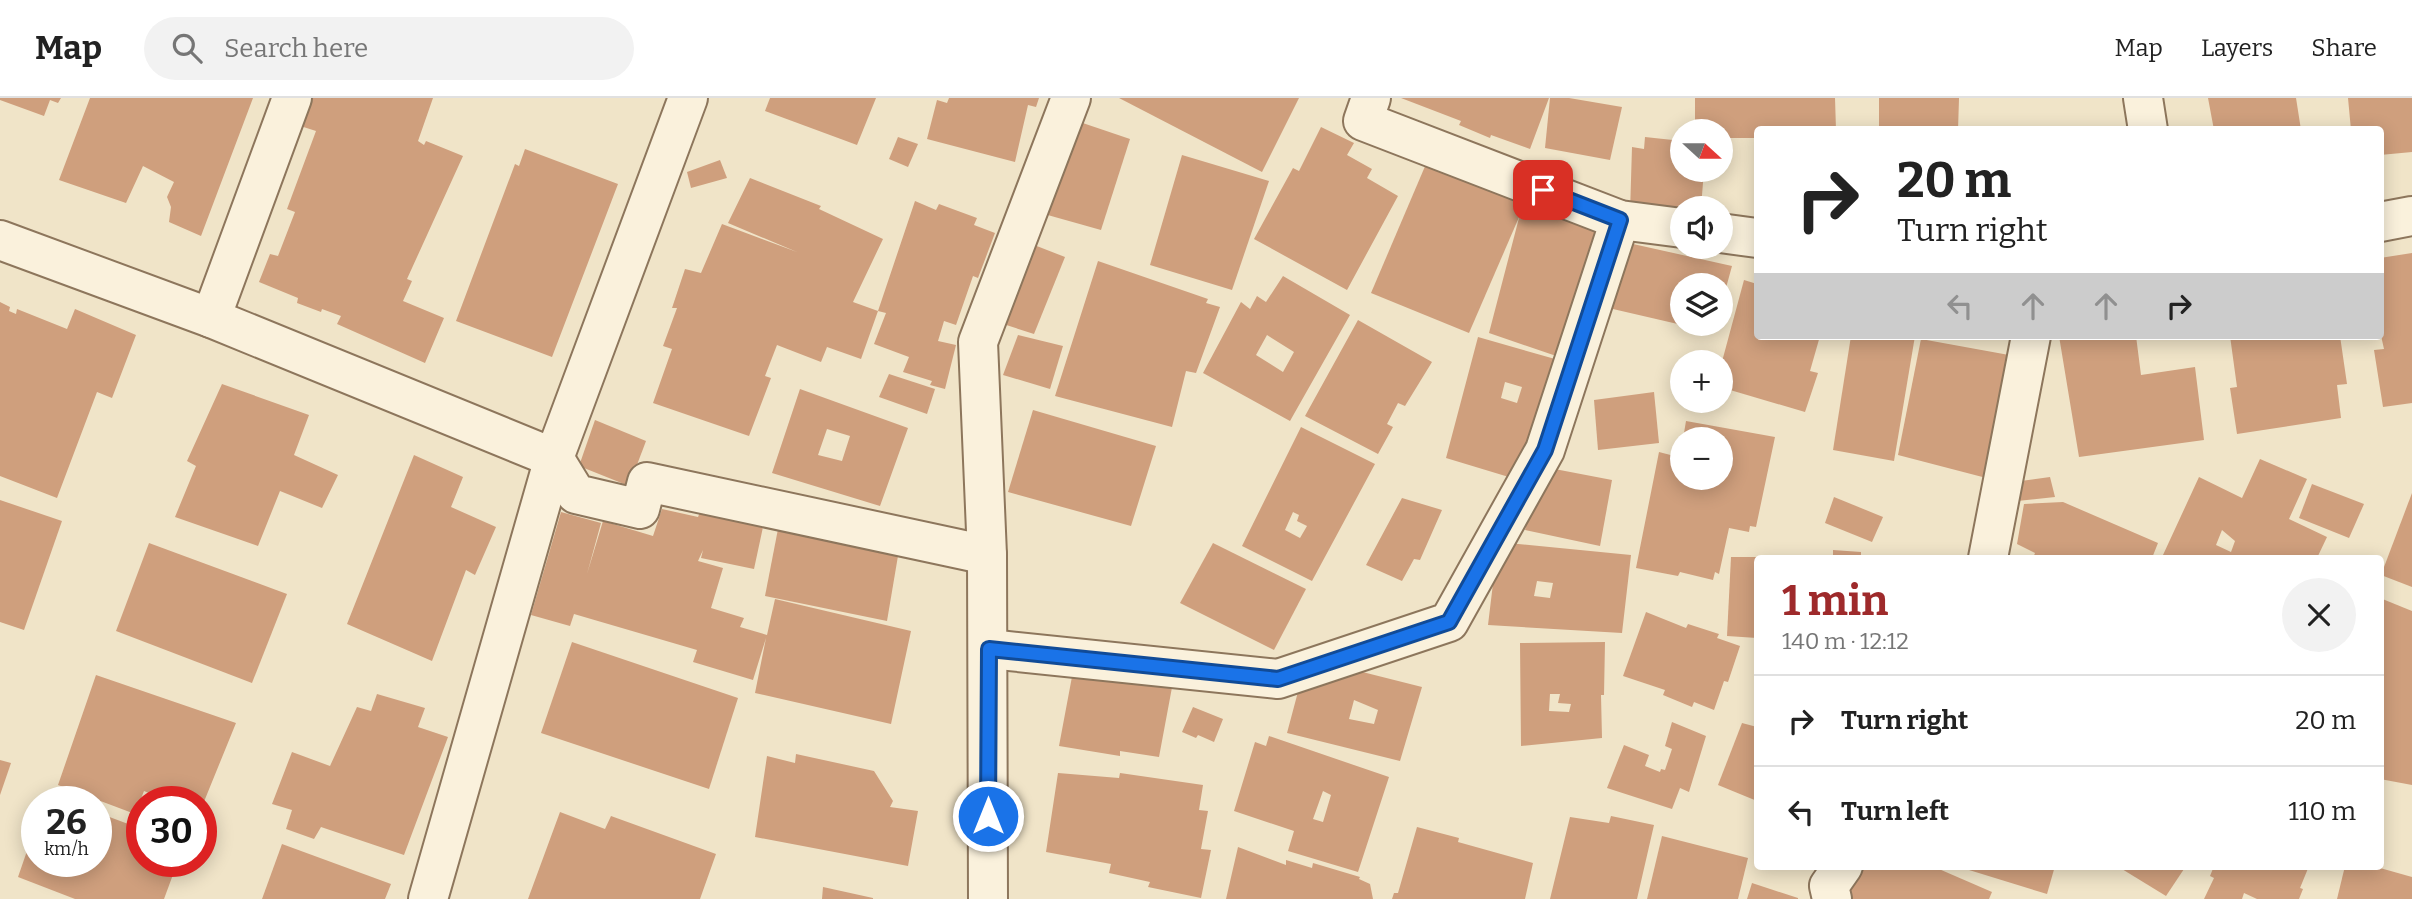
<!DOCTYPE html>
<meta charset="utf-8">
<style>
body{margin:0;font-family:Bitter,serif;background:#f2f2f2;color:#222;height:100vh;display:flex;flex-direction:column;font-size:26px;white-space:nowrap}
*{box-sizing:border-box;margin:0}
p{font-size:23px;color:#767676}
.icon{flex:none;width:38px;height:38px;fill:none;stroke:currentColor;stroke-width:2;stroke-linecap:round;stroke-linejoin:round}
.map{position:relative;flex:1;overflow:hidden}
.panel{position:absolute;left:1754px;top:457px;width:630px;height:315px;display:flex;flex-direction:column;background:#fff;border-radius:7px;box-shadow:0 4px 18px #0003}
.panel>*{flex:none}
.top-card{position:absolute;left:1754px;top:28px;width:630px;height:214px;border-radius:7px;box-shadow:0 4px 18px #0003;background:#fff;color:#222;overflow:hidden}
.needle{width:46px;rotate:111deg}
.buttons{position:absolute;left:1670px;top:21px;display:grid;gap:14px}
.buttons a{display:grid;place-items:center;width:63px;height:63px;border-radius:50%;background:#fff;box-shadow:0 4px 18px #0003;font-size:35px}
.speed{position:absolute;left:21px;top:688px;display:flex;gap:14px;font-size:35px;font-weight:700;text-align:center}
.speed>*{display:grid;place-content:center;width:91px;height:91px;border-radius:50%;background:#fff;box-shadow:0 4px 18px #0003;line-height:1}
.speed small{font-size:18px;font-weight:400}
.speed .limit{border:10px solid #d22;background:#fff;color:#111}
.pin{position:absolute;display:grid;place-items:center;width:60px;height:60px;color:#fff;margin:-30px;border-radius:14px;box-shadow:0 4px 10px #0006}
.me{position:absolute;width:77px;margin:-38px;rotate:0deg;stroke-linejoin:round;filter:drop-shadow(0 0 5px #0008)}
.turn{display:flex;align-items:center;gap:24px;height:147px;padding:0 28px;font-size:32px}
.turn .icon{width:91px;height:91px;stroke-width:2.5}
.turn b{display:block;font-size:49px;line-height:60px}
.lanes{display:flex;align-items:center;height:66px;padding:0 28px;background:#0003;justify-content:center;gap:35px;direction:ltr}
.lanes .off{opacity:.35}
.round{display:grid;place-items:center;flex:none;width:74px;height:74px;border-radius:37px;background:#f2f2f2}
.head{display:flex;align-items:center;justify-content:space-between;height:119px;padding:0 28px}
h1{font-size:42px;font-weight:700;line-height:52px;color:#9e2a2b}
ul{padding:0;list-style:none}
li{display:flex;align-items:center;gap:21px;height:91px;padding:0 28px;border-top:2px solid #e0e0e0}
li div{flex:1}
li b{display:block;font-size:26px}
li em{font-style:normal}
header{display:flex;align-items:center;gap:42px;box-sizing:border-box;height:98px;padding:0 35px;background:#fff;border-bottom:2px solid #e0e0e0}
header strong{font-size:33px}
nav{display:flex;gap:38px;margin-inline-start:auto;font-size:24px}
.search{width:490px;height:63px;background:#f2f2f2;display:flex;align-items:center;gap:18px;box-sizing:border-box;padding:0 24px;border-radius:38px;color:#767676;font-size:26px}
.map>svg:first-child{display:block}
.building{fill:#cf9f7d;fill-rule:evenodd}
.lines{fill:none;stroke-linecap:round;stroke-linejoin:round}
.minor-casing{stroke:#8d765c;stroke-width:42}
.minor{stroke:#faf1dc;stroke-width:38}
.route-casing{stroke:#114b97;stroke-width:18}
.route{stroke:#1a73e8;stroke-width:12}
</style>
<header>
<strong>Map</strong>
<div class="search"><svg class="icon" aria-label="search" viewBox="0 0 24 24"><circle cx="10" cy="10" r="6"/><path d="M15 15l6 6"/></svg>Search here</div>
<nav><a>Map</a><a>Layers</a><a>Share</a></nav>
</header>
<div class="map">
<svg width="2412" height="801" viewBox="0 0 2412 801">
<rect width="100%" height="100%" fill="#f0e4c8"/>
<g class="building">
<polygon points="0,0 61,0 58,5 50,2 44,18 0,2"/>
<polygon points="90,0 253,0 201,138 169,124 171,109 167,99 174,84 143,68 126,105 59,82"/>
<polygon points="301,0 433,0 418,43 424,47 426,43 463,58 407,181 412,183 403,203 444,220 425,265 337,226 341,218 322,211 321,214 297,205 298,200 259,184 270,156 278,158 295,114 287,111 316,33 291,25"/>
<polygon points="770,0 876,0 857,47 765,13"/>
<polygon points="949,0 1039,0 1036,9 1028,7 1015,64 927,41 937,2 947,5"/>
<polygon points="1119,0 1299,0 1262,74"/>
<polygon points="1401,0 1549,0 1530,51 1491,37 1490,40 1459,27 1461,23"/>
<polygon points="1550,0 1569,0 1622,9 1610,62 1545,50"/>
<polygon points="1695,0 1835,0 1836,32 1757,32 1757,40 1720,40 1720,33 1695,33"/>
<polygon points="1879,0 1959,0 1958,32 1879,32"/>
<polygon points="2208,0 2296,0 2301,32 2214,32"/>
<polygon points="2348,0 2412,0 2412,54 2380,57 2380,32 2351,32"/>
<polygon points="1065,19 1130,41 1101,132 1037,114"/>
<polygon points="1321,29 1354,45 1347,57 1372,71 1367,80 1398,98 1347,192 1254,141 1293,70 1299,73"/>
<polygon points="898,39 918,46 908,69 889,61"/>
<polygon points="1645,39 1682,43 1682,72 1704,72 1701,110 1682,110 1682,122 1630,115 1632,49 1644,51"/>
<polygon points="525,51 618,86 552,259 456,223 515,66 519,68"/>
<polygon points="1182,57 1269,83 1232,192 1150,167"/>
<polygon points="720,62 727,80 691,90 687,74"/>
<polygon points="1426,66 1526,103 1469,235 1371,195"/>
<polygon points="750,80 821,108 819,111 883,141 853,204 878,213 861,261 827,249 821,264 777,247 765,278 771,280 749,338 653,305 672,251 663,248 677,210 672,210 685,171 701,175 722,126 797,154 728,125"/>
<polygon points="1534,100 1605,122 1568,262 1489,235 1519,120 1528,122"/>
<polygon points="915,103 936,112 939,106 977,120 974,127 995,135 978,180 973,178 956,227 944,223 938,243 956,247 945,291 930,287 932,283 903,274 909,259 874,246 886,215 878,213"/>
<polygon points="1615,142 1732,168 1721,208 1720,187 1682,187 1682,227 1600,208"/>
<polygon points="1029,145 1065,159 1034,236 997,224"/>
<polygon points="2412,155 2412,305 2383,309 2374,252 2384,251 2380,233 2380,160"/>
<polygon points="1098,163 1208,201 1206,205 1220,209 1196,275 1186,273 1172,329 1055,298"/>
<path d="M1283 178 1350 217 1290 323 1203 275 1241 204 1250 211 1257 198 1266 204ZM1267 237 1294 254 1283 274 1256 257Z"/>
<polygon points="1744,182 1757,186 1757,238 1820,238 1810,273 1818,275 1805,314 1720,289 1720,271"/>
<polygon points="0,204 10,209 9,213 16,216 17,211 67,231 75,211 136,237 112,300 97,294 57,400 0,378"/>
<polygon points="1358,222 1432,264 1405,308 1398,305 1387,326 1393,329 1378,356 1305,318"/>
<polygon points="1682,226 1717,226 1714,234"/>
<polygon points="1018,237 1063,248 1050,291 1003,277"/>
<polygon points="1851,238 1915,238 1894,363 1833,352"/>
<polygon points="2059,238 2136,238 2141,277 2195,269 2204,342 2079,359"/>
<polygon points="2230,238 2340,238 2347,286 2337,287 2341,320 2237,336 2230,290 2237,289"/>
<path d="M1478 239 1555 261 1522 383 1446 360ZM1505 284 1522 289 1517 305 1501 300Z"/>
<polygon points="1921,241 2009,257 1994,382 1898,357"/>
<polygon points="889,276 935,291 927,316 879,299"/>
<polygon points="222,286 309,317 294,357 338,377 322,410 280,393 258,448 175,419 196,368 187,363"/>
<path d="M800 291 908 330 880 408 772 375ZM827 331 850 338 842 363 818 357Z"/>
<polygon points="1654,294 1659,345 1598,352 1594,302"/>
<polygon points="1033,312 1156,348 1131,428 1008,394"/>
<polygon points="595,322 646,343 629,388 579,368"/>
<polygon points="1686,323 1775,339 1756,429 1750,428 1749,434 1729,430 1719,476 1715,474 1713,482 1680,474 1678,478 1636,470 1659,354 1682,360 1682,380 1720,380 1720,341 1683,341"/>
<path d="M1301 329 1375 366 1312 483 1242 448ZM1293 414 1299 417 1297 423 1307 428 1300 440 1285 432Z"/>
<polygon points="414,357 463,379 451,409 496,429 475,477 466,472 432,563 347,526"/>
<path d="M2260 361 2307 381 2289 421 2327 439 2317 460H2168L2163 457 2199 379 2242 400ZM2222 432 2235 443 2231 454 2216 447Z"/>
<polygon points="1539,368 1612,382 1600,448 1525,432"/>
<polygon points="2050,379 2055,399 2008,404 2006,385"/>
<polygon points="2312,386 2364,406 2349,440 2299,420"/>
<polygon points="2412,395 2412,489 2381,477"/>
<polygon points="1834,399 1883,419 1872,444 1825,425"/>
<polygon points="1402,400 1442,412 1420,462 1414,461 1402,483 1366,467"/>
<polygon points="0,402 62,423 24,532 0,524"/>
<polygon points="2063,404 2158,445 2152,460 2033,460 2035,455 2017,446 2024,406"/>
<polygon points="662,411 698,419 700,414 763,429 754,471 701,460 703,452 698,463 723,470 711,510 744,520 740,529 767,537 775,501 911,533 891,626 755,595 766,540 753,582 693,564 697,552 574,516 570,528 531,517 561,414 601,425 587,476 603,423 653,438"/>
<polygon points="778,431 900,446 887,523 765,498"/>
<path d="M1498 444 1631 457 1622 535 1488 527ZM1537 483 1553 485 1550 500 1534 498Z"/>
<polygon points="149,445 287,496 252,585 116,533"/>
<polygon points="1213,445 1306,491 1274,552 1180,505"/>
<polygon points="1833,452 1861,454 1861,460 1833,460"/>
<polygon points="1731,459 1757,459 1757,540 1727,538"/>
<polygon points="2380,500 2412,513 2412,687 2380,681"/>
<polygon points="1646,514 1686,530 1688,526 1719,536 1717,540 1740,548 1728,584 1724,583 1714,612 1694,604 1692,609 1663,597 1665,592 1623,578"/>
<polygon points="572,544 738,600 709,691 541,635"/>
<path d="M1605 544 1604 597H1601L1602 640 1521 648 1520 545ZM1550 596H1560L1558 605 1571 606 1569 614 1549 613Z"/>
<path d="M1307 560 1422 589 1400 663 1287 635ZM1354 602 1378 612 1374 626 1349 621Z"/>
<polygon points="1074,568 1173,584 1159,659 1120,653 1120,658 1059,648"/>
<polygon points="96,577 236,625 201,711 201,704 170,704 144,693 135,716 58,687"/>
<polygon points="377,596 425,610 418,629 448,639 404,757 321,729 314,741 286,731 292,712 272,706 292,654 330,668 357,609 371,613"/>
<polygon points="1193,609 1223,621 1214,644 1198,637 1196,640 1182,634"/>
<polygon points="1672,624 1706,638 1689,694 1680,690 1672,711 1607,690 1624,647 1649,657 1645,668 1660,674 1661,671 1665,672 1672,651 1665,648"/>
<polygon points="1742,625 1757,629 1757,703 1718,687"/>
<path d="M1269 638 1389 679 1358 774 1288 753 1294 733 1234 713 1255 644 1266 648ZM1323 693 1331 697 1323 724 1313 721Z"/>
<polygon points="796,656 874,673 893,703 890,709 918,713 908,768 755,739 767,658 795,665"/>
<polygon points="0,662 11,665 0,697"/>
<polygon points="1058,675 1119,680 1120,675 1203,687 1199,712 1208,713 1201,751 1211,752 1201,800 1148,789 1150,784 1109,775 1111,766 1046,754"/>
<polygon points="48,695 68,703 68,704 45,704"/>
<polygon points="96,714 139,730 138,734 142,736 142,763 178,763 164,801 75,801 18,779 36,727 37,763 96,763"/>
<polygon points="560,714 605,731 611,718 716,756 700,801 528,801"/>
<polygon points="1611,718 1654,727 1637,801 1550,801 1570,719 1609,725"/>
<polygon points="1417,729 1459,740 1458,744 1533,765 1525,801 1392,801 1394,795 1398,795"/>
<polygon points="1662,738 1748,760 1738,801 1647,801"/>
<polygon points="282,746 391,786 385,801 262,801"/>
<polygon points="1238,749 1286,767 1286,762 1312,770 1313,765 1360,779 1359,781 1370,786 1373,801 1226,801"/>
<polygon points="1855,768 1932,768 1992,794 1989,801 1843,801"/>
<polygon points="1956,768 2055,768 2047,796"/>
<polygon points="2117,768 2186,768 2166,798"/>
<polygon points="2214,768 2309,768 2300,790 2303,791 2299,801 2257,801 2244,795 2242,801 2204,801 2214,780 2210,778"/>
<polygon points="2345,768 2373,768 2412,779 2412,801 2337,801"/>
<polygon points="1752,785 1798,800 1798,801 1747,801"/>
<polygon points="823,789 873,800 873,801 822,801"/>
</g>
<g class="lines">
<defs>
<g id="minor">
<polyline points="1371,0 1363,23 1620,122 1682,130"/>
<polyline points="2143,0 2148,32"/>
<polyline points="2380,124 2412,118"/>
<polyline points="1720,135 1757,140"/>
<polyline points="0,142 211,220 554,360 576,396 640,411 647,384 987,457"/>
<polyline points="211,220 292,0"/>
<polyline points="1988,460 2031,238"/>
<polyline points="989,551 1278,581 1449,524 1545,352 1620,122"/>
<polyline points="428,801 554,360 688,0"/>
<polyline points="988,801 987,457 978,244 1071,0"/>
<polyline points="1832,801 1829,788 1843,768"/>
</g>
</defs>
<use href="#minor" class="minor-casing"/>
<use href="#minor" class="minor"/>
</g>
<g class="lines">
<defs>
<polyline id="route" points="988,718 989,551 1278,581 1449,524 1545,352 1620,122 1543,92"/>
</defs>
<use href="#route" class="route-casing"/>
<use href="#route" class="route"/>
</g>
</svg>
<div class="buttons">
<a><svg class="needle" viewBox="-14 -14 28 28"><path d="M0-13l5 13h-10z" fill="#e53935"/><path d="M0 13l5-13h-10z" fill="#767676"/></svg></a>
<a><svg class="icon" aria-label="sound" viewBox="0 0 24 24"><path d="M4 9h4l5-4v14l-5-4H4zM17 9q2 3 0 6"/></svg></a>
<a><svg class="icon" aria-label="layers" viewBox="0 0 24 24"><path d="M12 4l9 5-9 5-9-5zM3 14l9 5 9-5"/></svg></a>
<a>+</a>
<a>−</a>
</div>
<div class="speed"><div>26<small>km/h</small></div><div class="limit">30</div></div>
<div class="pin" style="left:1543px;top:92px;background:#d93025"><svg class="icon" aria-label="arrive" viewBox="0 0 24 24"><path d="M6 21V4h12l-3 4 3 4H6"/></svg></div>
<svg class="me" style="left:988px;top:718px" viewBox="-20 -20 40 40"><circle r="17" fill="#1a73e8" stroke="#fff" stroke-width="3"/><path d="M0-11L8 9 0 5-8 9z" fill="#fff"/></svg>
<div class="top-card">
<div class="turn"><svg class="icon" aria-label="right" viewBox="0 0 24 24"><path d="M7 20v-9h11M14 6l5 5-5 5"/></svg><div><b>20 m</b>Turn right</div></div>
<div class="lanes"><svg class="icon off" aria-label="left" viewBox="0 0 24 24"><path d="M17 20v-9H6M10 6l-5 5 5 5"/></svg><svg class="icon off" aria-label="ahead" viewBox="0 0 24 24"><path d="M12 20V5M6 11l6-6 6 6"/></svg><svg class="icon off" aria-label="ahead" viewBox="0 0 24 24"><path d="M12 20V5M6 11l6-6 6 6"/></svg><svg class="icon" aria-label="right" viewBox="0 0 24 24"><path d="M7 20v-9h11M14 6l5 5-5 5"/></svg></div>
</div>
<section class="panel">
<div class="head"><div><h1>1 min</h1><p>140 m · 12:12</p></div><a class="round"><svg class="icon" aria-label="close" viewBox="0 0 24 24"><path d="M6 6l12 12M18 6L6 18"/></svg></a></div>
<ul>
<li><svg class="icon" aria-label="right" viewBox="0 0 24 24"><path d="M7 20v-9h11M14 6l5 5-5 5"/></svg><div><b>Turn right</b></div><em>20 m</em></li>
<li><svg class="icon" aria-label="left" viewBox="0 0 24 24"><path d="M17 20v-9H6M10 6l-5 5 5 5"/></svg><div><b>Turn left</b></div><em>110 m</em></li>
</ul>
</section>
</div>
